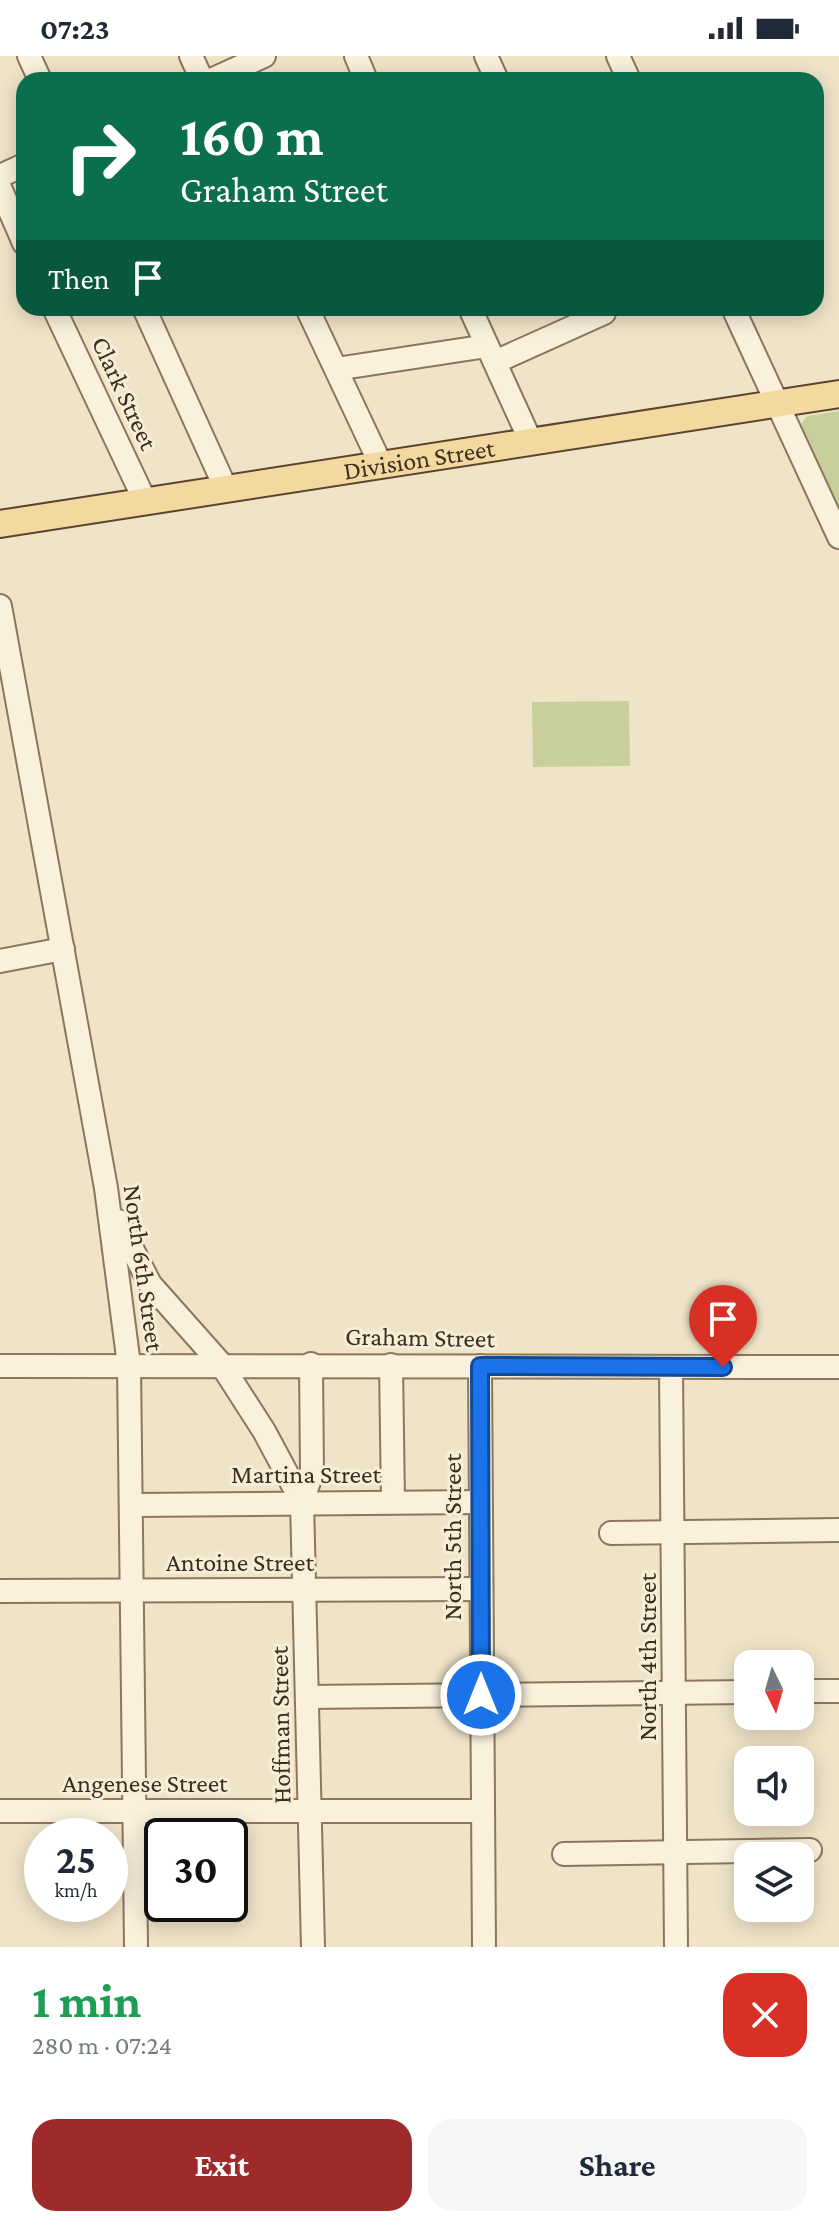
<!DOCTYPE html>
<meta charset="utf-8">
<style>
body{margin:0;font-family:"Crimson Pro",serif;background:#f6f6f7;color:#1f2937;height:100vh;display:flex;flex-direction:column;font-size:30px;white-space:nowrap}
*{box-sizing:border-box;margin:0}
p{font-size:26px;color:#747a83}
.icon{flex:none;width:44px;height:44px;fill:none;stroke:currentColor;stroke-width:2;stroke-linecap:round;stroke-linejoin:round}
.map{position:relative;height:1891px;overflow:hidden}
.panel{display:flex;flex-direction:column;background:#fff;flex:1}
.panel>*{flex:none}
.top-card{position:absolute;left:16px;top:16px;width:808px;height:244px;border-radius:24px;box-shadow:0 4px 20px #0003;background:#0b6e4f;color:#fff;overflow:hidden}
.needle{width:52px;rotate:175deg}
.fabs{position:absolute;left:734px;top:1594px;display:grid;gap:16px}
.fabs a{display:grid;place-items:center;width:80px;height:80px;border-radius:16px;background:#fff;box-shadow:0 4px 20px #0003;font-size:40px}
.speed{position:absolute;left:24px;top:1762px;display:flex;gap:16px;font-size:40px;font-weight:700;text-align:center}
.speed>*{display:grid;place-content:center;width:104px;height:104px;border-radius:50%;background:#fff;box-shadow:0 4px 20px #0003;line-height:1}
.speed small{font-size:20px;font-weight:400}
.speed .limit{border:4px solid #111;border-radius:12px;background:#fff;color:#111}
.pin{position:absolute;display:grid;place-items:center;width:68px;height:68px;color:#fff;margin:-82px -34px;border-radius:50% 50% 50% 0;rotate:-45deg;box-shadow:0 0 8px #0007}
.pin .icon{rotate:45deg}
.me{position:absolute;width:88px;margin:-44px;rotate:0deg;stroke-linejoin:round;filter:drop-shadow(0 0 6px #0008)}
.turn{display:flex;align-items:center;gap:28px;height:168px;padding:0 32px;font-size:36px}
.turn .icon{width:104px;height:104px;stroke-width:2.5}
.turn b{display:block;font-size:56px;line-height:68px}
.then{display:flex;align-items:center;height:76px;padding:0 32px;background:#0003;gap:16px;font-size:30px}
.round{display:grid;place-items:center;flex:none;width:84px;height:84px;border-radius:24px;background:#f6f6f7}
.head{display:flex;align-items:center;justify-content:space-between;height:136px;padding:0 32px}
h1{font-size:48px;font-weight:700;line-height:60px;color:#1e9e55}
.action{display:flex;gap:16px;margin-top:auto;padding:16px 32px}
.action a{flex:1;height:92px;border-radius:24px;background:#9e2a2b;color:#fff;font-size:32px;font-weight:700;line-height:92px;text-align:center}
.action a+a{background:#f6f6f7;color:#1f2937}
.status{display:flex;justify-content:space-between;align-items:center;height:56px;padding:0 40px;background:#fff;direction:ltr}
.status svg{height:22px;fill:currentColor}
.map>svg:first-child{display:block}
.green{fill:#c9cf9b}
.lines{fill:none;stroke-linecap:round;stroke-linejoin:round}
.minor-casing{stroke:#8d765c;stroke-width:26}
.major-casing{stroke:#5b4430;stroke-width:30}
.minor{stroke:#faf1dc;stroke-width:22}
.major{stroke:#f3d9a0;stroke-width:26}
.route-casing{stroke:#114b97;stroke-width:20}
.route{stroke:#1a73e8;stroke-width:14}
.labels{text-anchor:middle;stroke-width:6;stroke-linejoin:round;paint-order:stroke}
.street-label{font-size:26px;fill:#3d2e20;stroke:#f7eed8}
</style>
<div class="status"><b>07:23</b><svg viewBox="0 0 49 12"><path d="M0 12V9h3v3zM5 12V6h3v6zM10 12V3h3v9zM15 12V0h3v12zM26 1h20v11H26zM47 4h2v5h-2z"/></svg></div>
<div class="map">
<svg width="839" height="1891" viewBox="0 0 839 1891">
<rect width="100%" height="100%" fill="#f0e4c8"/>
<g class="green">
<polygon points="839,355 839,452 801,368 807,360"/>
<polygon points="629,645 630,710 533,711 532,646"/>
</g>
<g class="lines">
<defs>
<g id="minor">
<polyline points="29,0 40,24"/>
<polyline points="191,0 202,24"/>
<polyline points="356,0 366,24"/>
<polyline points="486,0 497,24"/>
<polyline points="618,0 629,24"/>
<polyline points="211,24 264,0"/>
<polyline points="0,120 24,109"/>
<polyline points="0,132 24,187"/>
<polyline points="54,252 145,445"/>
<polyline points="144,252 226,433"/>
<polyline points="307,252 381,409"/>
<polyline points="470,252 531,386"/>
<polyline points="733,252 839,481"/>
<polyline points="495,306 604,257 601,252"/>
<polyline points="336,313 487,290"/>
<polyline points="0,550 106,1132 129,1309 136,1891"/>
<polyline points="0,905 63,893"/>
<polyline points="118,1165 150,1228 221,1308 264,1375 302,1446 313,1891"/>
<polyline points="391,1309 393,1446"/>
<polyline points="0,1310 839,1311"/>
<polyline points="480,1310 484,1891"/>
<polyline points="671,1311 676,1891"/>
<polyline points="302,1446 312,1417 311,1308"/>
<polyline points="133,1449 480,1446"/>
<polyline points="611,1477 839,1474"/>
<polyline points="0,1535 480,1533"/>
<polyline points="800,1635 839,1635"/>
<polyline points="307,1641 748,1636"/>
<polyline points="0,1755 482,1755"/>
<polyline points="564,1798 810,1794"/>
</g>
<g id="major">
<path id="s1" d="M0 468 839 338"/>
</g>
</defs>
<use href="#minor" class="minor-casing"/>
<use href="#major" class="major-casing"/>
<use href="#minor" class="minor"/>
<use href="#major" class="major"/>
</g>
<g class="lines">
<defs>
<polyline id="route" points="481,1639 480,1310 723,1311"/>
</defs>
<use href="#route" class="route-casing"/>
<use href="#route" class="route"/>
</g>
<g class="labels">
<g class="street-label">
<text transform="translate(125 337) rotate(65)" y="9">Clark Street</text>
<text dy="9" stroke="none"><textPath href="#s1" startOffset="424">Division Street</textPath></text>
<text transform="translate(144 1212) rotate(82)" y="9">North 6th Street</text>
<text transform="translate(420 1281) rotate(1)" y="9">Graham Street</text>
<text x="306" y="1427">Martina Street</text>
<text transform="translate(452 1481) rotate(-90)" y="9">North 5th Street</text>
<text x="240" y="1515">Antoine Street</text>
<text transform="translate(647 1601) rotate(-90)" y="9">North 4th Street</text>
<text transform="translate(280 1669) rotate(-91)" y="9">Hoffman Street</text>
<text x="145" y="1736">Angenese Street</text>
</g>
</g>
</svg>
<div class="fabs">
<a><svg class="needle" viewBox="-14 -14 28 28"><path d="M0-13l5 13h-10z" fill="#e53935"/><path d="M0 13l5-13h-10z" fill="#747a83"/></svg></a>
<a><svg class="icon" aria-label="sound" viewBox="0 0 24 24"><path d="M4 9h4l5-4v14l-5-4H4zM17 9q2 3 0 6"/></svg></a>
<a><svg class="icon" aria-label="layers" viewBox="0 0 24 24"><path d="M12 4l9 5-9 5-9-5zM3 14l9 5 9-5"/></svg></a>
</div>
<div class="speed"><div>25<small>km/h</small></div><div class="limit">30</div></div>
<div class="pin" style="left:723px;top:1311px;background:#d93025"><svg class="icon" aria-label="arrive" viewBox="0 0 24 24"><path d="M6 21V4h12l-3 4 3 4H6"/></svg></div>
<svg class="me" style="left:481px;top:1639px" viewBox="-20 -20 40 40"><circle r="17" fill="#1a73e8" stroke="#fff" stroke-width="3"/><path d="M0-11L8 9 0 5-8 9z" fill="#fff"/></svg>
<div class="top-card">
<div class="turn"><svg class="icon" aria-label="right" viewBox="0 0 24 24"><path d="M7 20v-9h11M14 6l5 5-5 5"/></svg><div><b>160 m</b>Graham Street</div></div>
<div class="then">Then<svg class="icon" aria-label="arrive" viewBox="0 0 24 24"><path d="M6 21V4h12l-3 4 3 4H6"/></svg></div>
</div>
</div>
<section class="panel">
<div class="head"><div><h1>1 min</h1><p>280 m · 07:24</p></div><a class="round" style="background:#d93025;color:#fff"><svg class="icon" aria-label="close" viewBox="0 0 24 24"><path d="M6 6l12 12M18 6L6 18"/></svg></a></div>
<div class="action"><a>Exit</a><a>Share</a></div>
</section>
